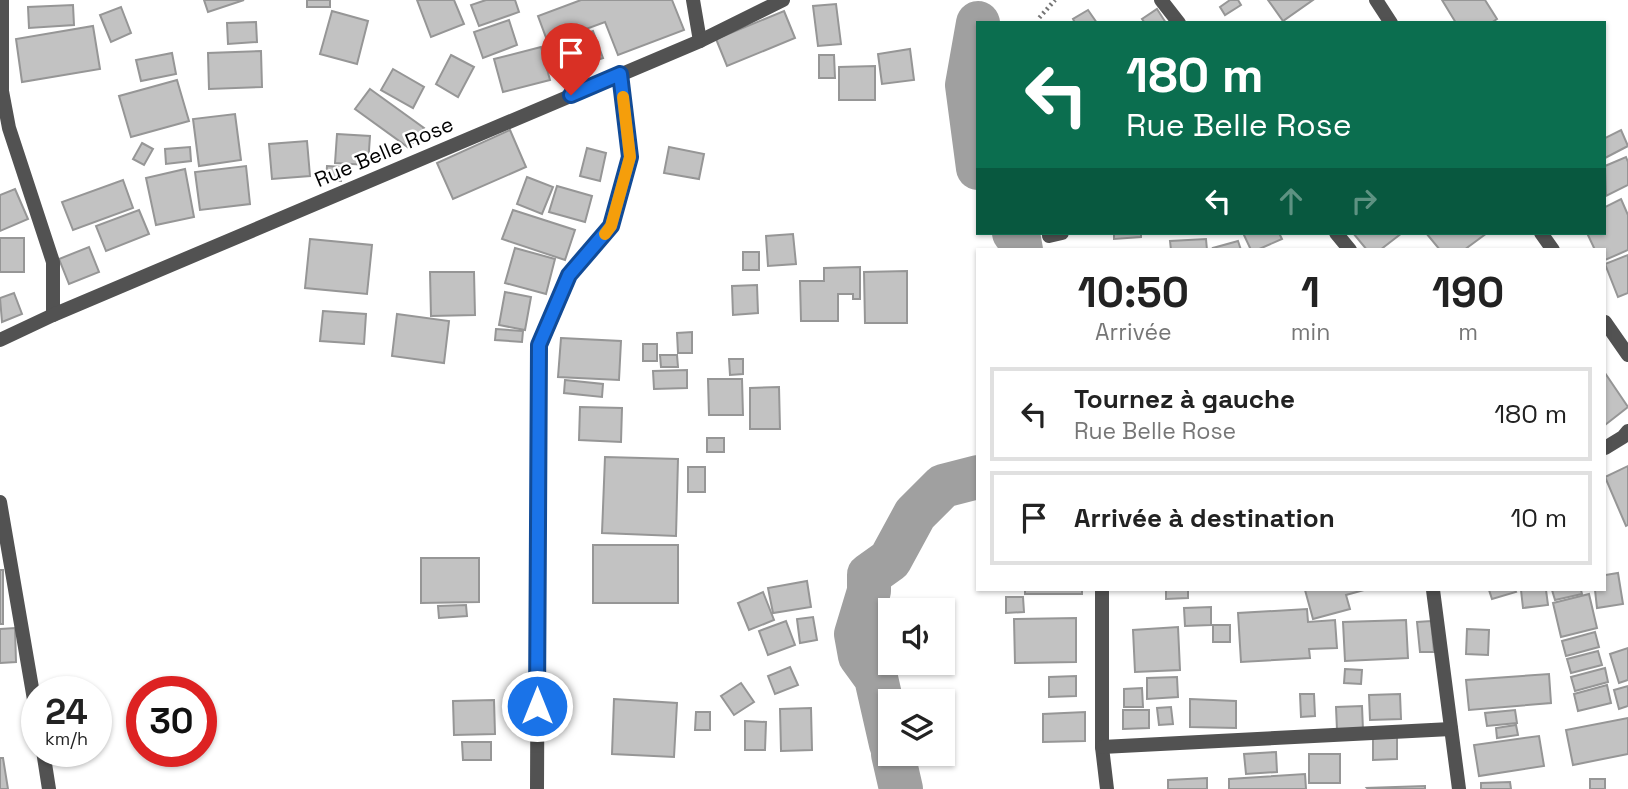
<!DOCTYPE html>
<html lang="fr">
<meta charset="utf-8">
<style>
body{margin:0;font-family:"Space Grotesk",sans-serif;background:#f2f2f2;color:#222;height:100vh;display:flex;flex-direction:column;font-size:26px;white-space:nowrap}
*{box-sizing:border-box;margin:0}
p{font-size:23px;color:#767676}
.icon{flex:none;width:38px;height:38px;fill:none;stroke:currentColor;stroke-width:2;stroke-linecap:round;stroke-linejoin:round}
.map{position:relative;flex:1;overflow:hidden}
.drawer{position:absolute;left:976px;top:248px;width:630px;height:343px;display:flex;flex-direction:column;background:#fff;border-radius:0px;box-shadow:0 2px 5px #0004}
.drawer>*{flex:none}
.hud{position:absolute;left:976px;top:21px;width:630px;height:214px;border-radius:0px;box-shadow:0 2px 5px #0004;background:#0b6e4f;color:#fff;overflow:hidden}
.fabs{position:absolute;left:878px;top:598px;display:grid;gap:14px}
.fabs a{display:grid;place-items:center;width:77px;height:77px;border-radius:0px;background:#fff;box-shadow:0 2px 5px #0004;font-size:35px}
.speed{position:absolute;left:21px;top:676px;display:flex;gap:14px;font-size:35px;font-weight:700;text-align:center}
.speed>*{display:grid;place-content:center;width:91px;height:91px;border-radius:50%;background:#fff;box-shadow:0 2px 5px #0004;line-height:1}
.speed small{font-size:18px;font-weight:400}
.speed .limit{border:10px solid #d22;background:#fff;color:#111}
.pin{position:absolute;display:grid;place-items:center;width:60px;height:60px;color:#fff;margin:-72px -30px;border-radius:50% 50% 50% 0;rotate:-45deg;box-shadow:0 0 7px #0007}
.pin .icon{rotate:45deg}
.me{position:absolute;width:77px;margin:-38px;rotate:0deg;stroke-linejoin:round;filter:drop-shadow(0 0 5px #0008)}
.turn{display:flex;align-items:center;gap:24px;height:147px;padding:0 35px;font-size:32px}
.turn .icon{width:91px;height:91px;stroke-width:2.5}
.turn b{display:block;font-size:49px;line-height:60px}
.lanes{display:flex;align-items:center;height:66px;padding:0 35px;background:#0003;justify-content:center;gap:35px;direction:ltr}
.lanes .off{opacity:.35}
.eta{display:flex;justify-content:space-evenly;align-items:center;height:119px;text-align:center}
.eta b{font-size:42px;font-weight:700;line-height:49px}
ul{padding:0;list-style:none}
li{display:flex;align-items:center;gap:21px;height:94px;margin:0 14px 10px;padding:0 21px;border:4px solid #e0e0e0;border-radius:0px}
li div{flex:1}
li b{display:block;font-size:26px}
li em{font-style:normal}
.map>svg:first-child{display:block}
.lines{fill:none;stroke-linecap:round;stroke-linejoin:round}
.river{stroke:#a0a0a0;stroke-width:44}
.building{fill:#c2c2c2;stroke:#969696;stroke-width:2}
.path{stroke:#747474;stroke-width:4.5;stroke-dasharray:2 3.5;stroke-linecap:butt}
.minor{stroke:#525252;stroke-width:14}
.route-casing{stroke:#114b97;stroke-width:18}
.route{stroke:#1a73e8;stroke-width:12}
.slow{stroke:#f59e0b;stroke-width:12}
.labels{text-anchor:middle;stroke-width:5;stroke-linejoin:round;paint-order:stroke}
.street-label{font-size:21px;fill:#000;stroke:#fff}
</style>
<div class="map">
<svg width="1628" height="789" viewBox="0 0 1628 789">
<rect width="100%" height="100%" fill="#fff"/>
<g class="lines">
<g class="river">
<polyline points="978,23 967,85 978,168"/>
<polyline points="1014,233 1019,239 1021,250"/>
<polyline points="891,744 876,678 860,656 856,634 869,591 869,575 890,560 915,514 943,486 978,477"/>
<polyline points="893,754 901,789"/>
</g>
</g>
<g class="building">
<polygon points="204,0 244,0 208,12"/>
<rect x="307" y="0" width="23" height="7"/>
<polygon points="417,0 454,0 464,24 431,37"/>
<polygon points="486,0 515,0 519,12 479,26 471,5"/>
<polygon points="581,0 672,0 684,30 618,55 605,22 548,43 538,16"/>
<polygon points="1230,0 1238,0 1241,5 1225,15 1220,7"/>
<polygon points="1268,0 1313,0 1283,21"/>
<polygon points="1442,0 1485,0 1497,19 1491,23 1456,23"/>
<polygon points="836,4 841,44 818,46 813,6"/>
<polygon points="73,5 74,25 29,28 28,7"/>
<polygon points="121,7 131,33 111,42 100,15"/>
<polygon points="1157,9 1166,23 1145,23 1142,19"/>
<polygon points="1088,10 1097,23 1075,23 1073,19"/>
<polygon points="332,11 368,21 357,64 320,54"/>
<polygon points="784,11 795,38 727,66 716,39"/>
<polygon points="509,20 517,45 483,58 474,32"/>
<polygon points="256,22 257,42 228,44 227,23"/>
<polygon points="93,26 100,69 22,82 16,39"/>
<polygon points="593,31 603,58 563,71 553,45"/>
<polygon points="541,47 550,80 503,92 494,59"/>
<polygon points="910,49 914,80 882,84 878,54"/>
<polygon points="261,51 262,87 209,89 208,53"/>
<polygon points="172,53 176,74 141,81 136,60"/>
<polygon points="451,55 474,67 458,97 436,84"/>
<polygon points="819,55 834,55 835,78 819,78"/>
<polygon points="875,66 875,100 839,100 839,67"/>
<polygon points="393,69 424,87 413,108 381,90"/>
<polygon points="177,80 189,121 131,137 119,96"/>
<polygon points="370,89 424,128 409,148 355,109"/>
<polygon points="235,114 241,160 199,166 193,119"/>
<polygon points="510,130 526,167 453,199 437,163"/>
<polygon points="1621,130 1628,146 1605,158 1605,138"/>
<polygon points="337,134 370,136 368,165 335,163"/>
<polygon points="307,141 310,176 272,179 269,144"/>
<polygon points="142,143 153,149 144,165 133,159"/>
<polygon points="190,147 191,161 166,164 165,149"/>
<polygon points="669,147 704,154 699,179 664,173"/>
<polygon points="587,148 606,153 600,181 580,176"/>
<polygon points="1626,157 1628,162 1628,185 1606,196 1605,166"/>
<polygon points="246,166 250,204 200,210 195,172"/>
<polygon points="327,166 342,167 341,181 326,180"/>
<polygon points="185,169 194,217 156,225 146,178"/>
<polygon points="527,177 553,187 542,214 517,204"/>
<polygon points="123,180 133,208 73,230 62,202"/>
<polygon points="557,186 592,196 585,222 549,212"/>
<polygon points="15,189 28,219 0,231 0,195"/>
<polygon points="1621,199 1628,215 1628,250 1605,260 1605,250 1595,250 1587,233 1605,233 1605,207"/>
<polygon points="139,210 149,234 106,251 96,226"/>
<polygon points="513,210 575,230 565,260 502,239"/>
<polygon points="1114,233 1141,233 1141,237 1114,239"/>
<polygon points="1243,233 1279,233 1282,239 1257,250 1251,250"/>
<polygon points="1353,233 1402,233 1380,250 1367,250"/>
<polygon points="1426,233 1487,233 1464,250 1440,250"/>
<polygon points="793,234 796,264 768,266 766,236"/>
<rect x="0" y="238" width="24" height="34"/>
<polygon points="310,239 372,245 367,294 305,288"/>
<polygon points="1206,239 1207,250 1171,250 1170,241"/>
<polygon points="1238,241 1241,250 1214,250 1213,248"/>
<polygon points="89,247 99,272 69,284 59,259"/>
<polygon points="515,248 555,259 546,294 505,283"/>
<rect x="743" y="252" width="16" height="18"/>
<polygon points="1628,255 1628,293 1618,297 1605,264"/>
<polygon points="860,267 860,299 853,299 853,294 838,294 838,321 801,321 800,281 824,281 824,268"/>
<polygon points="907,271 907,323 865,323 864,272"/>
<polygon points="430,272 474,272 475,315 431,316"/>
<polygon points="757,285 758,313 733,315 732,286"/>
<polygon points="505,292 531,297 525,330 499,325"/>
<polygon points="14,293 22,314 2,322 0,298"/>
<polygon points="323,311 366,314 364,344 320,341"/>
<polygon points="397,314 449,321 444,363 392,356"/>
<polygon points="496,329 523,331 522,342 495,340"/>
<polygon points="692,332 692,353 678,353 677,333"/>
<polygon points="561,338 621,341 619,380 558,377"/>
<rect x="643" y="344" width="14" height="17"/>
<polygon points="660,355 677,355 678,367 661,367"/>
<polygon points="729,359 743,359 743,374 730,375"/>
<polygon points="687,370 687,388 654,389 653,371"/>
<polygon points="1605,373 1628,407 1605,425"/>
<polygon points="708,379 742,379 743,415 709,415"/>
<polygon points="565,380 603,384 602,397 564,393"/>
<polygon points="779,387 780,429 750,429 750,388"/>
<polygon points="580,407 622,408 621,442 579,440"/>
<rect x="707" y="438" width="17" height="14"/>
<polygon points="605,457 678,459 676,536 602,533"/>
<polygon points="1628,466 1628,525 1626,526 1605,477"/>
<rect x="688" y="467" width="17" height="25"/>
<rect x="593" y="545" width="85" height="58"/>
<polygon points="421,558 479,558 479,602 421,603"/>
<rect x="0" y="570" width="3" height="54"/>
<polygon points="1618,573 1623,604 1597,608 1595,590 1605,590 1605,575"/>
<polygon points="807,581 811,607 773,613 768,588"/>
<rect x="1025" y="590" width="57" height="4"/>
<polygon points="1166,590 1188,590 1188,598 1166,599"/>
<polygon points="1305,590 1364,590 1346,595 1350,609 1313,619"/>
<polygon points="1489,590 1515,590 1516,592 1492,599"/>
<polygon points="1521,590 1546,590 1548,605 1523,608"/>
<polygon points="1552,590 1581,590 1582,594 1555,600"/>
<polygon points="763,592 774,620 749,630 738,603"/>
<polygon points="1589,594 1597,628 1561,637 1553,603"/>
<polygon points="1006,597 1023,597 1024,612 1006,613"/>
<polygon points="466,605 467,616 439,618 438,606"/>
<polygon points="1211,607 1211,625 1185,626 1184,608"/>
<polygon points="1307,609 1308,622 1335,620 1337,648 1309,649 1310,658 1241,662 1238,613"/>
<polygon points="813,617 817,640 800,643 797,619"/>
<polygon points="1076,618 1076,662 1015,663 1014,619"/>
<polygon points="1406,620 1408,658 1345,661 1343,622"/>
<polygon points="786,621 795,645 768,655 759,631"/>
<polygon points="1431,621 1434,652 1420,652 1417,622"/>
<rect x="1213" y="625" width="17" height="17"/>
<polygon points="1178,627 1180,670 1135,672 1133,630"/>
<polygon points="15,628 16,662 0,663 0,629"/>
<polygon points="1467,629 1489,630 1488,655 1466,654"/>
<polygon points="1595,632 1599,647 1566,656 1562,641"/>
<polygon points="1628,648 1628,680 1619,683 1610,654"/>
<polygon points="1598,651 1602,665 1571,673 1567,659"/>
<polygon points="790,667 798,685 775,694 768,676"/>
<polygon points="1605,668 1608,682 1575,691 1571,677"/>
<polygon points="1345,669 1362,670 1361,684 1344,683"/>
<polygon points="1549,674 1551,703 1469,710 1466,680"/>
<polygon points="1076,676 1076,696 1049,697 1049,677"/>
<polygon points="1177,677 1178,697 1147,699 1147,678"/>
<polygon points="741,683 754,702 734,715 721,696"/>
<polygon points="1607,685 1611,703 1578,711 1574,694"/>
<polygon points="1628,686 1628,706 1619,709 1614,690"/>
<polygon points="1142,688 1143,707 1124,707 1124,689"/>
<polygon points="1300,694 1314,694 1315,716 1301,717"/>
<polygon points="1400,694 1401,719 1370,720 1369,695"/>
<polygon points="614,699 677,703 674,757 612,754"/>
<polygon points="1190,699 1236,701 1236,728 1190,727"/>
<polygon points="494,700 495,734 454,735 453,701"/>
<polygon points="1362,706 1363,730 1337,730 1336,707"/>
<polygon points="1171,707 1173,724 1159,725 1157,708"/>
<polygon points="811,708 812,750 781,751 780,709"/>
<polygon points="1123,710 1149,710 1149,728 1123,729"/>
<polygon points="1515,710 1517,723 1487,726 1485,713"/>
<polygon points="696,712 710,712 710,730 695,730"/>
<polygon points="1085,712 1085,741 1043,742 1043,714"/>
<polygon points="1628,718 1628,754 1573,765 1566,730"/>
<polygon points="745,721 766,722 765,750 745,750"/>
<polygon points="1516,725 1518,735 1497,738 1496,728"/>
<polygon points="1539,736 1544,766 1479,776 1474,745"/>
<polygon points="1373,737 1397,737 1397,759 1373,760"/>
<polygon points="462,742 491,742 491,760 463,760"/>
<polygon points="1276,752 1277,772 1246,774 1244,754"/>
<rect x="1309" y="754" width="31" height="29"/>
<polygon points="0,758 3,758 8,789 0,789"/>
<polygon points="1305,774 1306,789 1229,789 1229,779"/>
<polygon points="1207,778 1207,789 1168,789 1168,780"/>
<rect x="1590" y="779" width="15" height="10"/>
<polygon points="1510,782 1511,789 1481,789 1481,783"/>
<polygon points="1425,786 1425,789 1368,789 1367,788"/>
</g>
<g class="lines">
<polyline class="path" points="1039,23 1039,18 1055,0"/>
<g class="minor">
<polyline points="2,0 2,91 9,128 53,262 53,315"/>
<polyline points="693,0 700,41"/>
<polyline points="1161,0 1179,23"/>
<polyline points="1376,0 1391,23"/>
<polyline points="1336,233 1350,250"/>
<polyline points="1541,233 1553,250"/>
<polyline points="1049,236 1062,233"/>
<polyline points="1605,322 1628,355"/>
<polyline points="0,340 53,315 700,41 783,0"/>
<polyline points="1605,448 1623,437 1628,431"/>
<polyline points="0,502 37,717"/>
<polyline points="1102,590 1102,747 1107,789"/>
<polyline points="1433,590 1459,789"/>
<polyline points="1102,747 1451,729"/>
<polyline points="43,751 49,789"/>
<polyline points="537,789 539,345 569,275 611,226 630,157 620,74"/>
</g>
</g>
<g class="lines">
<defs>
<polyline id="route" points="537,706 539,345 569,275 611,226 630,157 620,74 571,95"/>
</defs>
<use href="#route" class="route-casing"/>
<use href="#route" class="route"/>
<polyline class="slow" points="605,234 611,226 630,157 623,97"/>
</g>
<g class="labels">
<g class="street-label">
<text transform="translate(384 152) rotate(-23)" y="7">Rue Belle Rose</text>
</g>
</g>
</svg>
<div class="fabs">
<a><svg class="icon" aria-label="sound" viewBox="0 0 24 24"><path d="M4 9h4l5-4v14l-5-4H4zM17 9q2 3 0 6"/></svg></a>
<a><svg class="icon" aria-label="layers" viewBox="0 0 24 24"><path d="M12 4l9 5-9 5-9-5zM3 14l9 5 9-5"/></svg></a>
</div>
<div class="speed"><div>24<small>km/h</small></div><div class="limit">30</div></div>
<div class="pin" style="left:571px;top:95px;background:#d93025"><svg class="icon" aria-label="arrive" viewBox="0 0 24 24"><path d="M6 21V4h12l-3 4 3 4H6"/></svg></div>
<svg class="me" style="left:537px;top:706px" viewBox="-20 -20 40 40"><circle r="17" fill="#1a73e8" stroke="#fff" stroke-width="3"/><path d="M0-11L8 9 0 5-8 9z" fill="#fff"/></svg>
<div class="hud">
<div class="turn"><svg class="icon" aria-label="left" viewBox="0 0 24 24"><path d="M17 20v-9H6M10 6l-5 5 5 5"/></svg><div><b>180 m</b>Rue Belle Rose</div></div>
<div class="lanes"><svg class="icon" aria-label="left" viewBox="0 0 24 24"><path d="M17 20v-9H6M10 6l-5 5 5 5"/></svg><svg class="icon off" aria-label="ahead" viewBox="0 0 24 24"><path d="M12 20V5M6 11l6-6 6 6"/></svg><svg class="icon off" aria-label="right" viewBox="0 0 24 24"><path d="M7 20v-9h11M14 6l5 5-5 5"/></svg></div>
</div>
<section class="drawer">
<div class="eta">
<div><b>10:50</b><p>Arrivée</p></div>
<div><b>1</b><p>min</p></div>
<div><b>190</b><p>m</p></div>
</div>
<ul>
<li><svg class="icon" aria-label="left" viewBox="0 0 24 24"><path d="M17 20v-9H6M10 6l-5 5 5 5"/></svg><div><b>Tournez à gauche</b><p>Rue Belle Rose</p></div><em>180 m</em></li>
<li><svg class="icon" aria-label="arrive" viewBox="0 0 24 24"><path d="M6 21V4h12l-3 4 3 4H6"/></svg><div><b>Arrivée à destination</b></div><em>10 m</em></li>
</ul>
</section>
</div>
